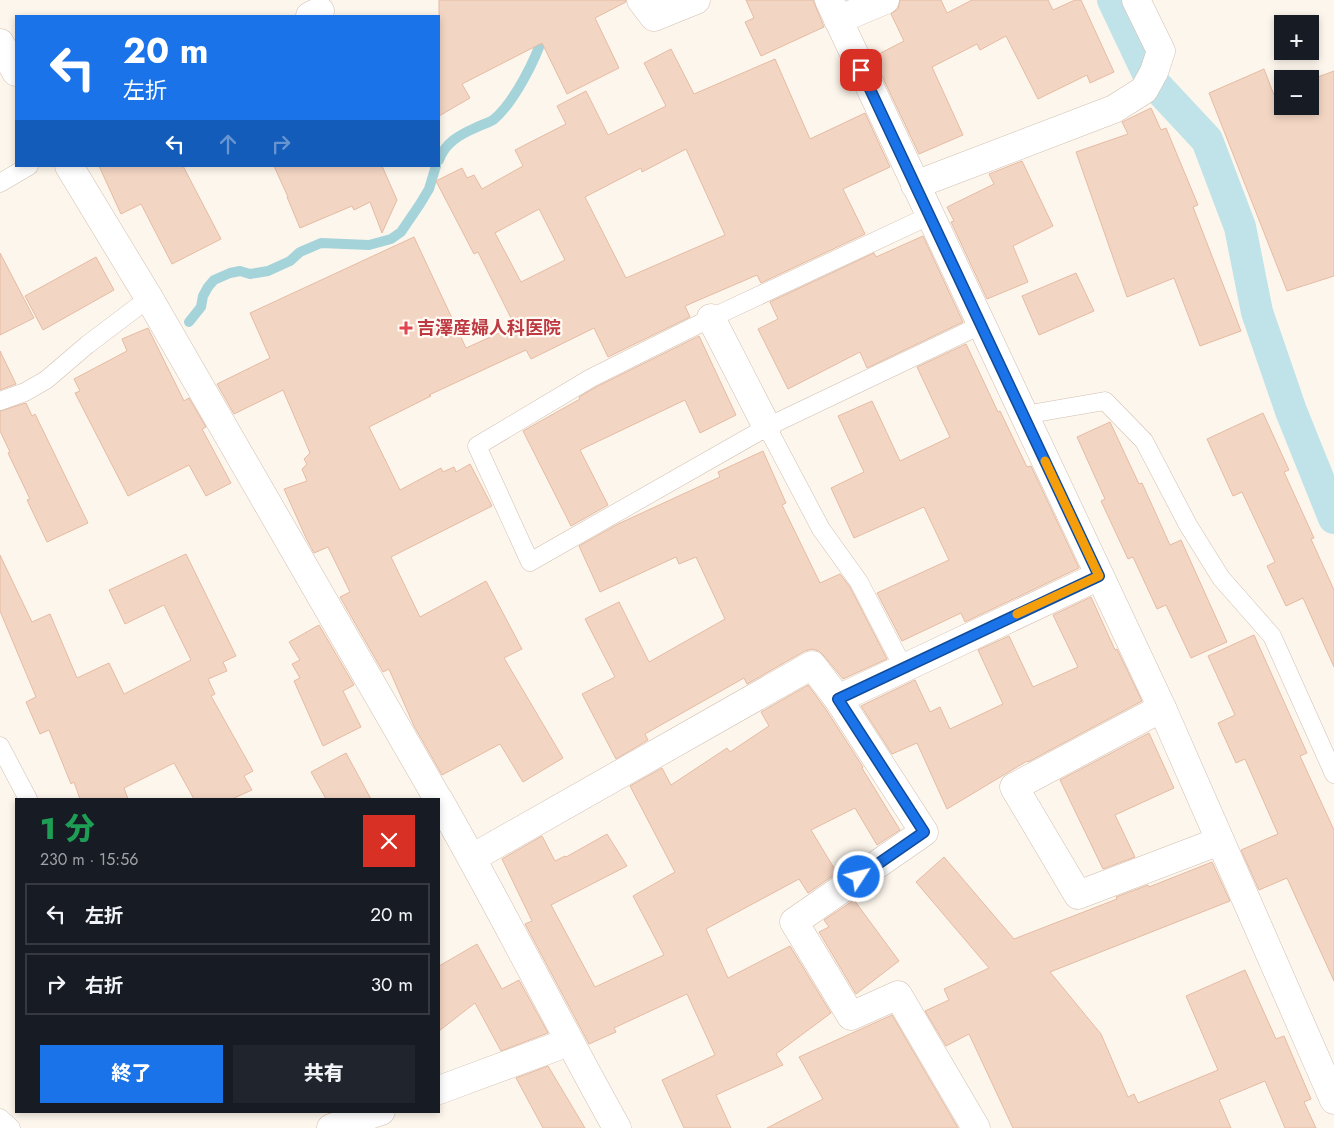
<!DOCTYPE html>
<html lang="ja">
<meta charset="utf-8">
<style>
body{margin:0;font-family:Jost,"Noto Sans JP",sans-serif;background:#20242c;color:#f1f3f6;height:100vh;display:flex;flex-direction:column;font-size:19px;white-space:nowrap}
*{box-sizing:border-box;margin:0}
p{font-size:16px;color:#9ea1a6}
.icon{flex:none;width:28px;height:28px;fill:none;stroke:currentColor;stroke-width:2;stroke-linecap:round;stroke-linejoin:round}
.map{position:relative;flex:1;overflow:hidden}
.details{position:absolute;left:15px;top:798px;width:425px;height:315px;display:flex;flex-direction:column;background:#171b24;border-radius:0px;box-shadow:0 2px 8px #0003}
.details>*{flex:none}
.top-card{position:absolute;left:15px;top:15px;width:425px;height:152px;border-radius:0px;box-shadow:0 2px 8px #0003;background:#1a73e8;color:#fff;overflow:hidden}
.controls{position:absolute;left:1274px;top:15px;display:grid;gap:10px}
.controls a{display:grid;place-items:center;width:45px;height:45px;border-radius:0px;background:#171b24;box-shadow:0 2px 8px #0003;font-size:25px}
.pin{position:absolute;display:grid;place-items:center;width:42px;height:42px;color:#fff;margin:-21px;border-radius:10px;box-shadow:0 2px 8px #0006}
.me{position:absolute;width:55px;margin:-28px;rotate:55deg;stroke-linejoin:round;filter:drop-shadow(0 0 4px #0008)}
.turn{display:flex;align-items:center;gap:18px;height:105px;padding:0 25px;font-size:22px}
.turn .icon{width:65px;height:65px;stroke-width:2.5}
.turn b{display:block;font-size:35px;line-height:42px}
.lanes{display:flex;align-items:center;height:48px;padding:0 25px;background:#0003;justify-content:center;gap:25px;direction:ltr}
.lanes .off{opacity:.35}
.round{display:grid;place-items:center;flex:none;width:52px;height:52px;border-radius:0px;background:#20242c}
.head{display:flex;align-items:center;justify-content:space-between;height:85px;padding:0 25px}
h1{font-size:30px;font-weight:800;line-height:38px;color:#1e9e55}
.action{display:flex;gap:10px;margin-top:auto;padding:10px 25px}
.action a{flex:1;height:58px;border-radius:0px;background:#1a73e8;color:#fff;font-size:20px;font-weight:800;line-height:58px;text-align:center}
.action a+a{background:#20242c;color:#f1f3f6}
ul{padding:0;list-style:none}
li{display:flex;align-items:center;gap:15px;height:62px;margin:0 10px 8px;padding:0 15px;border:2px solid #363941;border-radius:0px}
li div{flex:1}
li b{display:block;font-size:19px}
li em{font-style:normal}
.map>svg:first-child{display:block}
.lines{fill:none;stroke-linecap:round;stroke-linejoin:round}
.stream{stroke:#a5d3da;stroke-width:10}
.canal{stroke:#bfe3e8;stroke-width:32}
.building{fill:#f3d5c3;stroke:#e6bba3;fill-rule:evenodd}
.service-casing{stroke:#d1beb0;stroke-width:19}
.minor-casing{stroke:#d1beb0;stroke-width:29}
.tertiary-casing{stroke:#d1beb0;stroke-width:29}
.service{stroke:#fff;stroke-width:18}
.minor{stroke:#fff;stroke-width:28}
.tertiary{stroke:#fff;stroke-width:28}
.route-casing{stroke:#114b97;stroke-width:12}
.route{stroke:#1a73e8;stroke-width:9}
.slow{stroke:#f59e0b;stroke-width:9}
.health-dot{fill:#e0444e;stroke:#fffaf3;stroke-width:2}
.labels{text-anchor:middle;stroke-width:4.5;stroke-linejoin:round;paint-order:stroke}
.health-label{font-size:18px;font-weight:bold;fill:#be3a42;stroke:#fffaf3;text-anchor:start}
</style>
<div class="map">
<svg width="1334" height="1128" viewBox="0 0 1334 1128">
<rect width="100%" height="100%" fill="#fdf6ec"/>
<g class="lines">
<g class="stream">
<path d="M439 160C445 143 459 135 475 128 481 125 488 123 493 120 514 103 536 59 544 33"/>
<polyline points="189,322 201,307 203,296 208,287 214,280 230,273 240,271 250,274 268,271 290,261 300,252 321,243 369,245 391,239 401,232 420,204 429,189 436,166"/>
</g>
<polyline class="canal" points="1113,0 1151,80 1207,140 1240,227 1257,312 1291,411 1334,518"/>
</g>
<g class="building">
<polygon points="439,0 626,0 626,2 595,18 619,68 567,94 542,43 462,84 470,98 439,116"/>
<polygon points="746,0 813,0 824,27 761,56 745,22 754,18"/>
<polygon points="900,0 941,0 947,13 972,0 1048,0 1053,10 1075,0 1081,0 1114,72 1090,83 1087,75 1038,99 1006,36 980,50 977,44 932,67 963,135 919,154 873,57 904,41 891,14 898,9"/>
<path d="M671 49 694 94 775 59 810 139 865 113 890 167 843 189 865 234 761 283 757 275 685 306 690 317 608 357 594 328 531 359 526 350 429 395 431 396 369 427 400 490 441 468 443 472 454 467 456 472 470 464 492 506 391 557 420 617 486 581 522 649 504 658 563 758 523 782 500 744 442 775 414 726 389 669 383 672 340 597 350 592 328 547 314 553 306 538 284 489 307 481 302 469 307 464 304 459 310 453 283 390 234 414 217 384 270 358 250 313 414 237 466 348 515 326 478 252 474 254 436 181 462 168 467 178 474 175 482 189 523 166 515 150 566 124 557 106 586 91 608 135 666 106 644 63ZM686 149 725 235 626 278 585 197 641 168 642 172ZM539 209 565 260 521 282 495 233Z"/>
<polygon points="1264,69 1274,95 1282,91 1282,106 1310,106 1310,80 1334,71 1334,276 1287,291 1209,93"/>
<polygon points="1151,108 1161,130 1166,128 1198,205 1193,207 1241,331 1200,346 1174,278 1127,297 1076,152 1128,134 1122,122"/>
<polygon points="1022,161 1053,226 1013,246 1028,282 987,299 951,222 954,221 947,207 994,184 989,174"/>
<polygon points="99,166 183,166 221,239 172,264 141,204 121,214"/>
<polygon points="274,166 382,166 397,200 382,233 370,202 354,210 352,206 300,228 287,197 288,197"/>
<polygon points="923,236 963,322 867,368 860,352 788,389 758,329 778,319 770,302 874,253 876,257"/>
<polygon points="0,253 34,318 0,335"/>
<polygon points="96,257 114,290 43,330 25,296"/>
<polygon points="1076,273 1094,311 1039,335 1022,296"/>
<polygon points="148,328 184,401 189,398 206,427 202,429 231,483 206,496 189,465 128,496 75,393 80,391 74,379 127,351 122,339"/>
<polygon points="699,336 736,415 700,433 685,400 580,450 608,505 571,526 523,431 580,399 579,397 596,387"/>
<polygon points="966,344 998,412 1000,411 1027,467 1031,466 1079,568 965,622 961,613 902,641 877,593 949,560 924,507 854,538 831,488 864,472 838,416 872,401 900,461 950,437 917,367"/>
<polygon points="0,351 16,384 0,390"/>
<polygon points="26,403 32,416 35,414 88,523 47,542 27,500 30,499 8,453 10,452 0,431 0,411"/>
<polygon points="1263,413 1289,470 1284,472 1314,538 1311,539 1334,590 1334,667 1303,598 1286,606 1267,566 1275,562 1242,492 1233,496 1207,439"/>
<polygon points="1110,422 1139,484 1142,483 1170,545 1181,540 1227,642 1191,658 1166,605 1157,609 1133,557 1128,559 1101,501 1105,499 1077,437"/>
<polygon points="763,451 786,503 782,505 820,583 840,574 850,587 887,659 843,679 824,656 819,651 812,649 805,651 747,684 744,678 645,734 648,740 616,759 582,694 615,677 585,619 619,602 649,662 725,619 696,557 679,564 676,557 600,592 579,546 618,524 720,477 718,472"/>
<polygon points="186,554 236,656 223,662 227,671 208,679 215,694 211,696 253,771 244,776 252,790 232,799 194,799 174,763 124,788 128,799 80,799 74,782 71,784 49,730 40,734 26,702 36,697 0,611 0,555 32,622 50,614 77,678 109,663 124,694 191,660 164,605 125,624 109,590"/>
<polygon points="1091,597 1115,650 1117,649 1142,701 1028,762 1027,761 947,809 917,743 892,754 861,706 915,680 930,712 940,707 950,729 1003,704 978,650 1009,636 1033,687 1078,667 1053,615"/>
<polygon points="319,625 354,685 343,691 361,727 323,746 294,681 300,678 292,664 300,660 289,642"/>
<polygon points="1254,635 1307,753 1300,756 1334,830 1334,981 1287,878 1259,890 1241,850 1278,834 1245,759 1236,763 1218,723 1235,715 1208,656"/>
<polygon points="808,685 825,708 863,767 862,768 900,830 877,845 855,808 811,830 837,873 808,893 799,879 706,929 728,978 790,946 831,1013 776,1054 783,1065 716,1095 731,1128 684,1128 662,1080 715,1055 687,994 614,1028 616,1032 589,1044 525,924 532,921 502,859 542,836 555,861 565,856 566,857 607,834 627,866 551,905 595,987 664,955 633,896 675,872 630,786 662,768 671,785 727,748 730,752 769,726 761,712"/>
<polygon points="1149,733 1174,788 1115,815 1135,857 1103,869 1060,780"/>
<polygon points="346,753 371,799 326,799 311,772"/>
<polygon points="944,857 1014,939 1117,899 1116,897 1148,885 1149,887 1212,862 1230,901 1050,972 1101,1034 1128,1097 1134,1094 1138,1103 1218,1070 1186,996 1245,970 1276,1039 1284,1036 1311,1099 1304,1102 1316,1128 1285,1128 1265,1081 1219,1100 1231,1128 1013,1128 969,1034 946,1046 925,1011 949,1000 944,989 989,968 916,882"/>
<polygon points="854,900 899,961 856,994 819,932 829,927 824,920"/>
<polygon points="477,944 502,989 519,980 548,1033 501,1051 475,1003 439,1031 439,966"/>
<polygon points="892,1015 958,1128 767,1128 823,1099 799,1057"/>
<polygon points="548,1066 585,1128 543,1128 516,1078"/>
</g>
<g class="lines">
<defs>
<g id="service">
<polyline points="0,183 29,166"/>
<polyline points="929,216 711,318 591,378 477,446 530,562 767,427 981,325"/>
<polyline points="0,401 25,392 46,380 87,345 149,298"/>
<polyline points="1024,415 1105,401 1144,441 1188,525 1221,578 1272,636 1334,774"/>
<polyline points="767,427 821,529 859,582 903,667"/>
<polyline points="0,746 28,799"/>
<polyline points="0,1118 11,1128"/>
</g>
<g id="minor">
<polyline points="641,0 654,17 696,0"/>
<polyline points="829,0 1162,708 1334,1100"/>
<polyline points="310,16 320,11"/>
<polyline points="838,20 885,0"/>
<polyline points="915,185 1114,109 1144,90 1154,72 1161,51 1136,0"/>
<polyline points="711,318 767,427"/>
<polyline points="838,699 924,832 794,922 851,1016 898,995 976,1128"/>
<polyline points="1162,708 1014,787 1078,895 1220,841"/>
<polyline points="472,858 812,665 838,699 1099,576"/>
<polyline points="439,1090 569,1042"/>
<polyline points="331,1128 381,1111"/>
</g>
<g id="tertiary">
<polyline points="0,43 16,72"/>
<polyline points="69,166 149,298 438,799"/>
<path d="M439 800C501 908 556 1019 617 1128"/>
</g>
</defs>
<use href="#service" class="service-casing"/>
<use href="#minor" class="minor-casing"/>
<use href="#tertiary" class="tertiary-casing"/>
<use href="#service" class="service"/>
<use href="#minor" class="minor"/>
<use href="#tertiary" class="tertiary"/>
</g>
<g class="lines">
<defs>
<polyline id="route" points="859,877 924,832 838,699 1099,576 861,70"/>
</defs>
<use href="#route" class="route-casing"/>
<use href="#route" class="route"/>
<polyline class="slow" points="1017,614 1099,576 1045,461"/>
</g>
<path class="health-dot" d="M403.5 320.5h5v5h5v5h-5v5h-5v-5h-5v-5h5z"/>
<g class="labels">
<g class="health-label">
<text x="417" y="334">吉澤産婦人科医院</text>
</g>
</g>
</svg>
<div class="controls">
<a>+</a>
<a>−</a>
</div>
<div class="pin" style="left:861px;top:70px;background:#d93025"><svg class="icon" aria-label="arrive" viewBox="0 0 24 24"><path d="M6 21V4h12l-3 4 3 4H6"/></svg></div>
<svg class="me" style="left:859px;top:877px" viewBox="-20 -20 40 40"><circle r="17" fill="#1a73e8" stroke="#fff" stroke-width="3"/><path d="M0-11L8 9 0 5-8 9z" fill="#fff"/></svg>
<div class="top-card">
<div class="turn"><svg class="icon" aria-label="left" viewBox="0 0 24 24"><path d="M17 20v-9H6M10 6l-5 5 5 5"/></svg><div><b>20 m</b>左折</div></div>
<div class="lanes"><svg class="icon" aria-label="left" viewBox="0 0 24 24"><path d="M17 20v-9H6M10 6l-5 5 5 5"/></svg><svg class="icon off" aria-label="ahead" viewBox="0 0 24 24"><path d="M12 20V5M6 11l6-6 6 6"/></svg><svg class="icon off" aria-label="right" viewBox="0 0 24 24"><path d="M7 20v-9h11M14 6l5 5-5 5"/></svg></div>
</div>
<section class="details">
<div class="head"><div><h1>1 分</h1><p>230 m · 15:56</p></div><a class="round" style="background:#d93025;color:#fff"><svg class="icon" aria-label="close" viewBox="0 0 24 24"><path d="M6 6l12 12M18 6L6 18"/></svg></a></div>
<ul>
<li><svg class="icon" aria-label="left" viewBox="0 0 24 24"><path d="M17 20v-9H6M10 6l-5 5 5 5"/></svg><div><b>左折</b></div><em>20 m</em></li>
<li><svg class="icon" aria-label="right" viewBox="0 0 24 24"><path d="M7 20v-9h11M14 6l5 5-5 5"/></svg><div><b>右折</b></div><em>30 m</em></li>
</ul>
<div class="action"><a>終了</a><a>共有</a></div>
</section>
</div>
